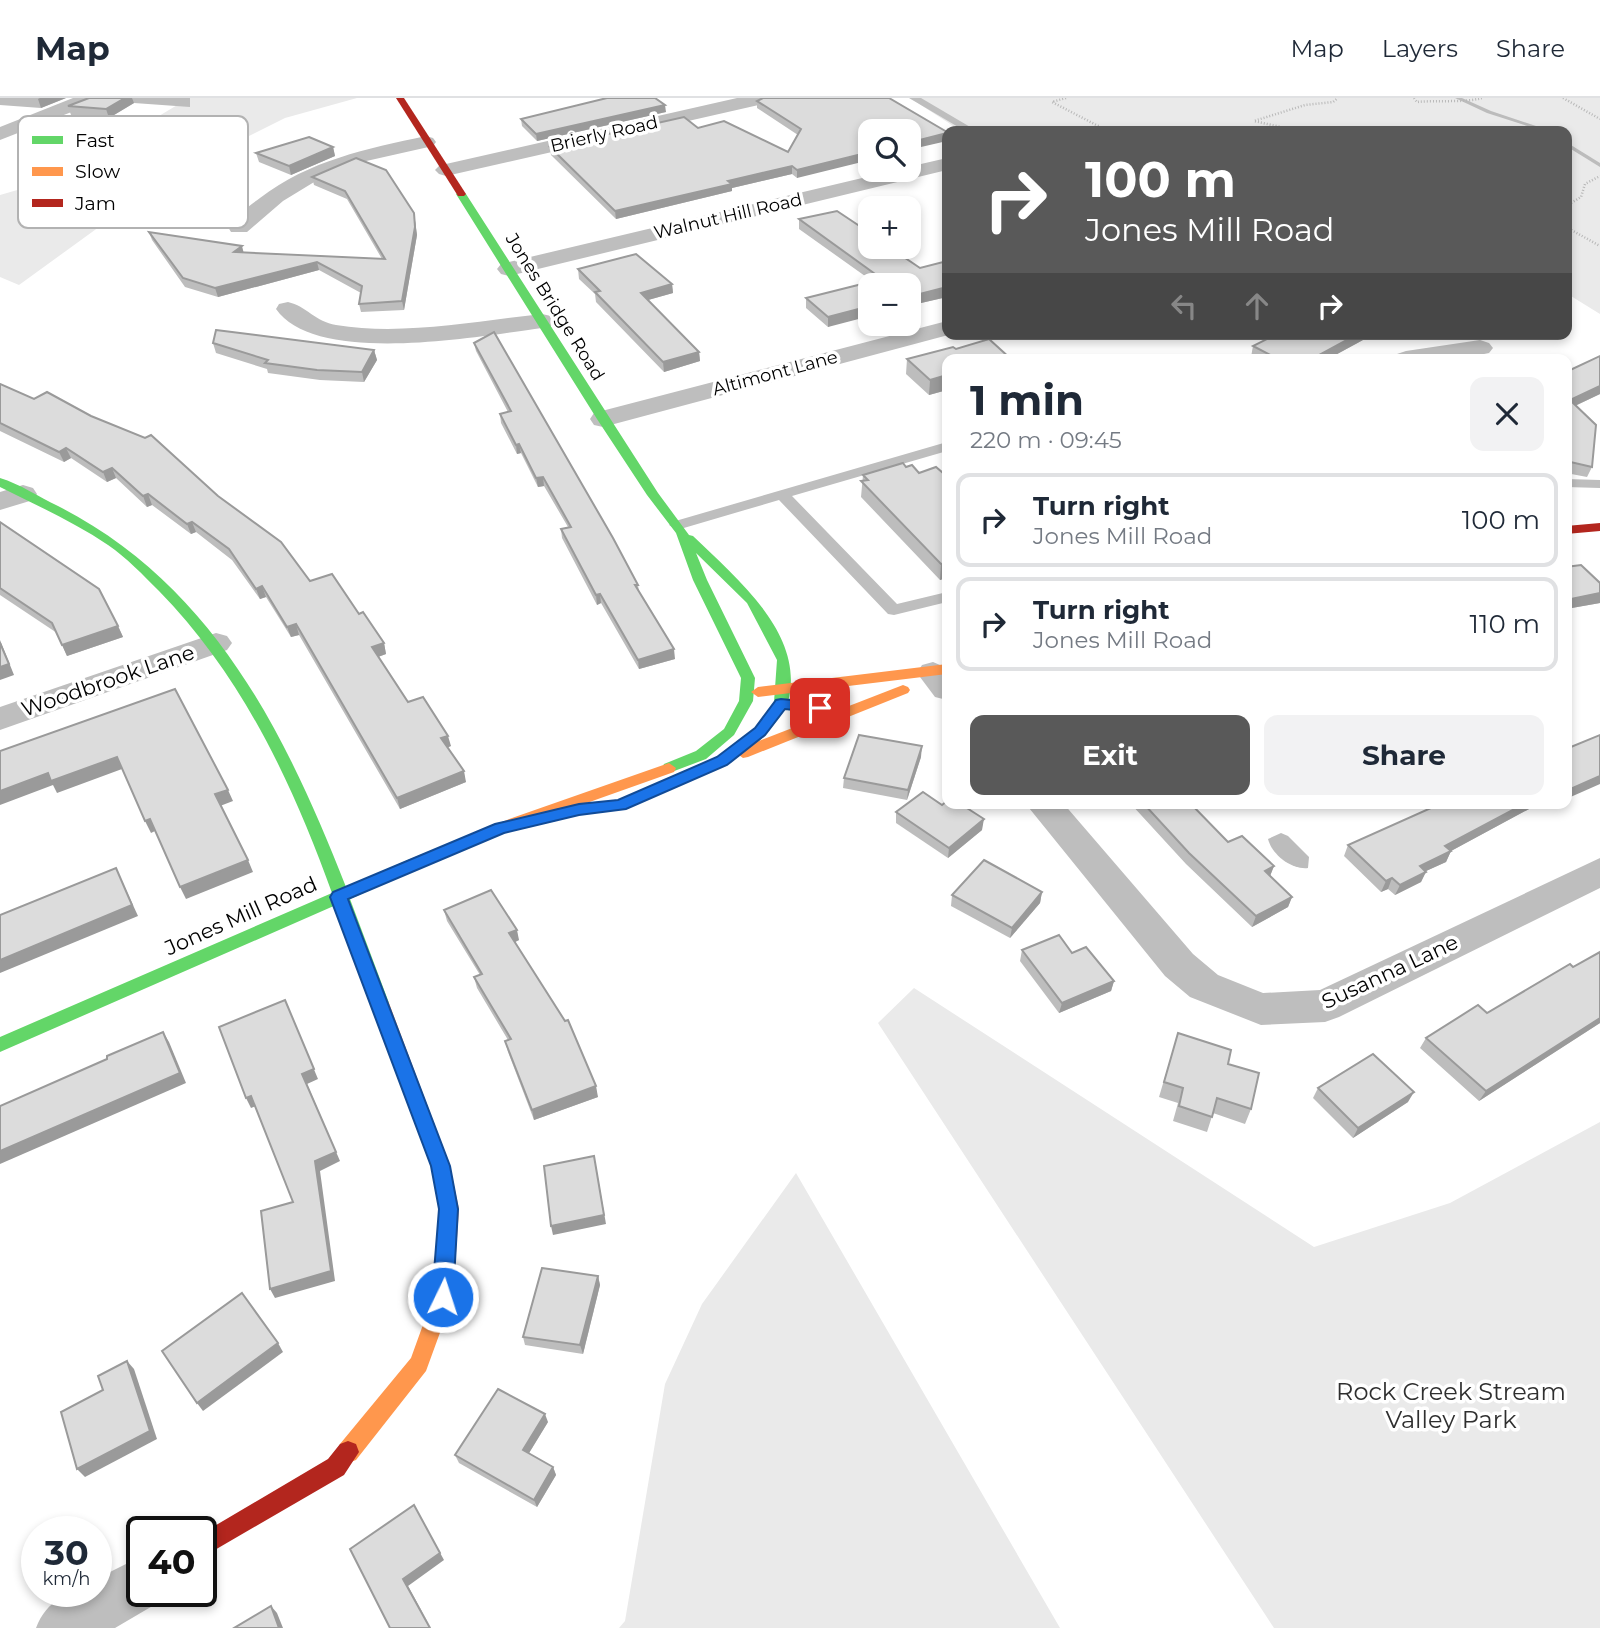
<!DOCTYPE html>
<meta charset="utf-8">
<style>
body{margin:0;font-family:Montserrat,sans-serif;background:#f2f2f3;color:#1f2937;height:100vh;display:flex;flex-direction:column;font-size:26px;white-space:nowrap}
*{box-sizing:border-box;margin:0}
p{font-size:23px;color:#747a83}
.icon{flex:none;width:38px;height:38px;fill:none;stroke:currentColor;stroke-width:2;stroke-linecap:round;stroke-linejoin:round}
.map{position:relative;flex:1;overflow:hidden}
.drawer{position:absolute;left:942px;top:256px;width:630px;height:455px;display:flex;flex-direction:column;background:#fff;border-radius:14px;box-shadow:0 4px 10px #0003}
.drawer>*{flex:none}
.guide{position:absolute;left:942px;top:28px;width:630px;height:214px;border-radius:14px;box-shadow:0 4px 10px #0003;background:#595959;color:#fff;overflow:hidden}
.tools{position:absolute;left:858px;top:21px;display:grid;gap:14px}
.tools a{display:grid;place-items:center;width:63px;height:63px;border-radius:14px;background:#fff;box-shadow:0 4px 10px #0003;font-size:35px}
.speed{position:absolute;left:21px;top:1418px;display:flex;gap:14px;font-size:35px;font-weight:700;text-align:center}
.speed>*{display:grid;place-content:center;width:91px;height:91px;border-radius:50%;background:#fff;box-shadow:0 4px 10px #0003;line-height:1}
.speed small{font-size:18px;font-weight:400}
.speed .limit{border:4px solid #111;border-radius:10px;background:#fff;color:#111}
.pin{position:absolute;display:grid;place-items:center;width:60px;height:60px;color:#fff;margin:-30px;border-radius:14px;box-shadow:0 4px 10px #0006}
.me{position:absolute;width:77px;margin:-38px;rotate:4deg;stroke-linejoin:round;filter:drop-shadow(0 0 5px #0008)}
.turn{display:flex;align-items:center;gap:24px;height:147px;padding:0 28px;font-size:32px}
.turn .icon{width:91px;height:91px;stroke-width:2.5}
.turn b{display:block;font-size:49px;line-height:60px}
.lanes{display:flex;align-items:center;height:66px;padding:0 28px;background:#0003;justify-content:center;gap:35px;direction:ltr}
.lanes .off{opacity:.35}
.round{display:grid;place-items:center;flex:none;width:74px;height:74px;border-radius:14px;background:#f2f2f3}
.headline{display:flex;align-items:center;justify-content:space-between;height:119px;padding:0 28px}
h1{font-size:42px;font-weight:700;line-height:52px}
.cta{display:flex;gap:14px;margin-top:auto;padding:14px 28px}
.cta a{flex:1;height:80px;border-radius:14px;background:#595959;color:#fff;font-size:28px;font-weight:700;line-height:80px;text-align:center}
.cta a+a{background:#f2f2f3;color:#1f2937}
ul{padding:0;list-style:none}
li{display:flex;align-items:center;gap:21px;height:94px;margin:0 14px 10px;padding:0 14px;border:4px solid #e0e1e3;border-radius:14px}
li div{flex:1}
li b{display:block;font-size:26px}
li em{font-style:normal}
header{display:flex;align-items:center;gap:42px;box-sizing:border-box;height:98px;padding:0 35px;background:#fff;border-bottom:2px solid #e0e1e3}
header strong{font-size:33px}
nav{display:flex;gap:38px;margin-inline-start:auto;font-size:24px}
.map>svg:first-child{display:block}
.green{fill:#eaeaea}
.water{fill:#bcbcbc}
.lines{fill:none;stroke-linecap:round;stroke-linejoin:round}
.stream{fill:#bcbcbc;fill-rule:evenodd}
.path{stroke:#b8b8b8;stroke-width:2.5;stroke-dasharray:1 2;stroke-linecap:butt}
.lane{fill:#bebebe;fill-rule:evenodd}
.street{fill:#bebebe;fill-rule:evenodd}
.fast{fill:#63d668;fill-rule:evenodd}
.slow{fill:#ff974d;fill-rule:evenodd}
.jam{fill:#b3261e;fill-rule:evenodd}
.wall{fill:#bdbdbd}
.shaded-wall{fill:#9a9a9a}
.building{fill:#dcdcdc;stroke:#9a9a9a;stroke-width:2}
.route{fill:#1a73e8;stroke:#114b97;stroke-width:2}
.labels{text-anchor:middle;stroke-width:7;stroke-linejoin:round;paint-order:stroke}
.far-street-label{font-size:18px;fill:#000;stroke:#fff}
.street-label{font-size:21px;fill:#000;stroke:#fff}
.near-park-label{font-size:24px;fill:#2f2f2f;stroke:#fff}
.key{fill:#fff;stroke:#b2b2b2;stroke-width:2}
.key-label{font-size:19px;fill:#000}
</style>
<header>
<strong>Map</strong>
<nav><a>Map</a><a>Layers</a><a>Share</a></nav>
</header>
<div class="map">
<svg width="1600" height="1530" viewBox="0 0 1600 1530">
<rect width="100%" height="100%" fill="#fff"/>
<g class="green">
<polygon points="189,0 357,0 285,20 215,55 110,121 19,187 0,179 0,97 52,82"/>
<polygon points="910,0 1600,0 1600,216 1566,195 1566,33 961,33"/>
<polygon points="914,890 1314,1149 1450,1105 1600,1024 1600,1530 1274,1530 878,925"/>
<polygon points="796,1075 1060,1530 619,1530 625,1523 665,1286 702,1206"/>
</g>
<path class="water" d="M1281 735 1288 738 1309 759 1308 770C1292 772 1272 757 1268 741Z"/>
<g class="lines">
<g class="stream">
<polygon points="1455,0 1462,0 1491,13 1551,33 1543,33 1487,15"/>
<polygon points="1566,44 1600,65 1600,69 1566,48"/>
</g>
<g class="path">
<polyline points="1066,0 1052,4 1104,31"/>
<path d="M1414 0 1417 4C1437 2 1464 5 1482 0"/>
<polyline points="1563,0 1600,21"/>
<polyline points="1035,31 1039,33"/>
<polyline points="1330,33 1294,32 1254,23 1305,7 1333,4 1338,0"/>
<polyline points="1566,108 1581,99 1585,86 1600,78"/>
<polyline points="1566,129 1600,148"/>
</g>
<g class="lane">
<polygon points="909,0 921,0 977,33 965,33"/>
<polygon points="947,344 947,353 792,398 897,506 947,494 947,504 894,517 888,516 779,402 677,432 669,427 672,424"/>
<polygon points="1566,381 1600,382 1600,390 1566,389"/>
</g>
<g class="street">
<polygon points="73,0 100,0 97,4 0,42 0,29"/>
<polygon points="737,0 773,0 763,6 446,78 439,76 435,72 439,68 446,66"/>
<path d="M426 38 433 40 436 44 433 48 353 66 324 78 283 103 247 134H231L228 129C236 117 249 108 260 100 310 62 366 51 426 38Z"/>
<polygon points="947,60 947,72 509,178 501,176 497,171 501,166 509,164 896,72 908,72 908,69"/>
<path d="M288 204C306 208 316 224 336 227 403 238 475 223 542 216L551 218 554 223 551 228 542 230C481 238 316 269 276 211L279 206Z"/>
<polygon points="947,223 947,236 952,236 603,329 594,327 590,321 594,315"/>
<polygon points="1480,242 1489,245 1493,250 1489,255 1459,261 1393,261 1397,256 1406,253"/>
<polygon points="23,387 33,390 37,396 33,402 0,412 0,394"/>
<polygon points="216,535 227,538 232,545 227,552 0,632 0,609"/>
<polygon points="933,564 947,570 947,602 935,599 917,575 922,567"/>
<polygon points="1025,705 1063,705 1193,856 1218,877 1263,895 1320,892 1600,760 1600,790 1339,919 1325,924 1261,927 1190,899 1165,878"/>
<path d="M142 1458V1493H165L161 1503 115 1530H36C47 1502 67 1493 96 1493V1481Z"/>
</g>
<g class="fast">
<path d="M458 94 466 96 658 395 689 437 693 438C736 480 806 536 788 604 785 614 773 627 767 635 759 644 743 659 731 656L729 652 755 631 774 604 777 562 747 505 696 455 707 482 755 580 753 603 734 637 706 661 669 675 662 670 664 666 696 653 724 631 739 603 741 580 693 482 676 435 647 397 597 321 456 96Z"/>
<path d="M0 380C20 386 39 399 58 408 213 487 285 634 346 789L410 761H422L424 765 422 769 350 801 389 905 386 910 380 912 374 910 371 905 336 807 0 954V939L332 795C292 684 242 578 159 493 143 477 127 460 108 447 74 424 36 407 0 389Z"/>
</g>
<g class="slow">
<polygon points="947,566 947,576 758,599 751,594 758,589"/>
<polygon points="903,587 908,589 910,592 908,595 748,659 743,660 736,655 738,651"/>
<polygon points="669,665 676,670 674,674 522,728 422,769 410,769 408,765 410,761 512,720"/>
<polygon points="380,898 386,900 389,905 450,1068 459,1111 453,1199 426,1273 356,1362 348,1365 340,1362 337,1354 340,1346 411,1260 433,1199 439,1111 432,1068 371,905 374,900"/>
</g>
<g class="jam">
<polygon points="396,0 404,0 466,96 464,98 458,98"/>
<polygon points="1600,425 1600,433 1566,436 1566,428"/>
<polygon points="348,1343 356,1346 359,1354 344,1377 201,1460 201,1436 328,1361 340,1346"/>
</g>
</g>
<g class="wall">
<polygon points="0,0 66,0 41,10 0,7"/>
<polygon points="89,0 190,0 190,9 134,5 109,20 71,17 68,8"/>
<polygon points="889,0 797,80 792,76 732,90 732,93 616,121 551,57 550,49 698,30 788,54 798,37 757,10 757,3"/>
<polygon points="666,14 537,43 522,28 521,21"/>
<polygon points="333,49 335,58 291,77 259,64 256,55"/>
<polygon points="312,79 415,123 417,137 404,212 361,214 359,206 361,195 319,172 218,199 185,189 152,142 149,134 243,155 382,161 347,101 314,87"/>
<polygon points="799,121 920,170 947,163 947,199 908,208 908,187 828,229 806,210 806,200 872,183 799,131"/>
<polygon points="578,171 672,186 673,195 648,202 699,254 700,263 664,274 596,204 595,196 579,181"/>
<polygon points="1277,236 1374,236 1328,261 1255,261 1251,259 1253,248"/>
<polygon points="213,245 374,252 377,262 364,284 320,282 268,275 267,271 216,255"/>
<polygon points="474,245 638,487 639,494 675,561 639,571 601,505 597,507 562,440 561,431 568,429 544,388 538,389 521,355 517,356 501,325 500,316 508,314 476,253"/>
<polygon points="956,251 947,261 947,292 929,297 906,276 907,261"/>
<polygon points="1600,258 1600,296 1575,308 1592,369 1587,379 1566,375 1566,274"/>
<polygon points="0,286 310,483 359,516 384,545 386,556 378,559 408,604 451,648 448,649 466,684 400,711 299,537 291,539 266,499 260,501 232,462 196,434 191,436 152,407 147,409 116,380 107,384 71,360 64,364 0,333"/>
<polygon points="906,369 919,375 947,375 947,481 946,480 940,482 861,399 863,377"/>
<polygon points="0,424 118,528 123,539 67,558 57,535 0,497"/>
<polygon points="1566,469 1600,505 1566,511"/>
<polygon points="921,659 907,702 843,690 844,680"/>
<polygon points="1130,705 1190,705 1228,744 1274,768 1270,778 1292,799 1288,809 1252,829 1186,766"/>
<polygon points="1439,705 1540,705 1451,753 1446,764 1426,773 1421,784 1395,797 1388,791 1381,794 1344,758 1348,747 1438,707"/>
<polygon points="896,714 982,732 948,760 896,725"/>
<polygon points="1042,794 1040,805 1010,840 951,808 952,797"/>
<polygon points="444,812 519,842 515,844 598,999 534,1022 508,954 505,943 508,942 477,890 474,879 480,877 447,823"/>
<polygon points="1022,852 1072,855 1114,883 1111,893 1059,915 1020,863"/>
<polygon points="1600,854 1600,925 1479,1003 1420,950 1426,940 1487,915"/>
<polygon points="1178,935 1228,966 1251,1011 1245,1026 1213,1015 1207,1034 1173,1023 1178,1005 1159,999"/>
<polygon points="1318,990 1408,1004 1353,1040 1313,1000"/>
<polygon points="598,1178 600,1187 583,1256 525,1247 523,1239"/>
<polygon points="548,1324 529,1355 553,1369 556,1377 537,1409 459,1365 455,1357"/>
</g>
<g class="shaded-wall">
<polygon points="40,0 66,0 41,10 38,1"/>
<polygon points="125,0 132,0 134,5 109,20 106,11"/>
<polygon points="665,7 666,14 537,43 536,36"/>
<polygon points="947,35 947,43 908,52 908,45"/>
<polygon points="333,49 335,58 291,77 289,68"/>
<polygon points="870,54 870,62 797,80 797,72"/>
<polygon points="792,68 792,76 732,90 732,93 616,121 615,113 728,83"/>
<polygon points="414,115 417,137 404,212 402,203"/>
<polygon points="242,148 244,156 234,154"/>
<polygon points="317,164 319,172 218,199 215,190"/>
<polygon points="672,186 673,195 641,204 641,195"/>
<polygon points="947,189 947,199 908,208 908,199"/>
<polygon points="870,208 870,218 828,229 828,219"/>
<polygon points="1358,236 1374,236 1328,261 1312,261"/>
<polygon points="374,252 377,262 364,284 362,274"/>
<polygon points="699,254 700,263 664,274 663,264"/>
<polygon points="947,277 947,292 929,297 930,282"/>
<polygon points="1600,288 1600,296 1566,312 1570,302"/>
<polygon points="519,346 521,355 517,356 516,347"/>
<polygon points="66,350 71,360 64,364 59,354"/>
<polygon points="112,370 116,380 107,384 103,374"/>
<polygon points="543,379 544,388 538,389 536,380"/>
<polygon points="148,396 152,407 147,409 143,398"/>
<polygon points="192,424 196,434 191,436 187,426"/>
<polygon points="947,465 946,480 940,482 941,466"/>
<polygon points="262,488 266,499 260,501 256,491"/>
<polygon points="1600,495 1600,505 1566,511 1571,501"/>
<polygon points="600,496 601,505 597,507 596,497"/>
<polygon points="296,526 299,537 291,539 287,529"/>
<polygon points="118,528 123,539 67,558 62,547"/>
<polygon points="0,542 14,577 0,582"/>
<polygon points="384,545 386,556 375,560 372,549"/>
<polygon points="674,551 675,561 639,571 638,562"/>
<polygon points="448,638 451,648 444,651 441,640"/>
<polygon points="922,648 921,659 907,702 908,692"/>
<polygon points="117,659 122,671 57,695 53,687 0,707 0,693 48,675"/>
<polygon points="464,673 466,684 400,711 397,700"/>
<polygon points="1600,678 1600,686 1566,701 1566,693"/>
<polygon points="228,692 233,703 220,708 215,696"/>
<polygon points="1526,705 1540,705 1451,753 1446,764 1415,778 1420,768 1445,748"/>
<polygon points="150,721 155,733 151,735 145,723"/>
<polygon points="984,721 982,732 948,760 949,750"/>
<polygon points="248,762 253,774 186,801 180,789"/>
<polygon points="1274,768 1270,778 1265,773"/>
<polygon points="116,770 138,818 0,875 0,862"/>
<polygon points="1426,774 1421,784 1395,797 1400,787"/>
<polygon points="1392,780 1388,791 1381,794 1386,783"/>
<polygon points="1042,794 1040,805 1010,840 1012,830"/>
<polygon points="1292,799 1288,809 1252,829 1256,818"/>
<polygon points="517,832 519,842 511,846 509,835"/>
<polygon points="1114,883 1111,893 1059,915 1062,905"/>
<polygon points="285,902 318,981 307,986 340,1063 320,1073 335,1183 275,1200 270,1191 315,1063 302,976"/>
<polygon points="1600,920 1600,925 1479,1003 1486,993"/>
<polygon points="163,934 169,944 186,985 0,1066 0,1053"/>
<polygon points="596,988 598,999 534,1022 532,1012"/>
<polygon points="1414,994 1408,1004 1353,1040 1358,1030"/>
<polygon points="251,998 256,1008 251,1010 246,1000"/>
<polygon points="596,1068 606,1126 553,1137 551,1128"/>
<polygon points="598,1178 600,1187 583,1256 580,1247"/>
<polygon points="278,1245 283,1254 203,1313 197,1305"/>
<polygon points="127,1263 134,1271 157,1341 85,1379 77,1371"/>
<polygon points="545,1316 548,1324 526,1360 523,1352"/>
<polygon points="553,1369 556,1377 537,1409 534,1402"/>
<polygon points="414,1407 444,1462 408,1488 431,1530 403,1481"/>
<polygon points="271,1508 277,1515 283,1530 279,1530"/>
</g>
<g class="building">
<polygon points="89,0 125,0 106,11 68,8"/>
<polygon points="607,0 655,0 665,7 536,36 521,21"/>
<polygon points="763,0 889,0 947,34 947,35 908,45 908,33 870,33 870,54 797,72 792,68 728,83 732,86 615,113 550,49 684,19 698,30 724,23 788,54 801,31 757,3"/>
<polygon points="309,39 333,49 289,68 256,55"/>
<polygon points="356,60 386,72 414,115 415,129 402,203 359,206 362,188 317,164 215,190 183,180 149,134 242,148 234,154 385,161 345,93 312,79"/>
<polygon points="837,113 870,135 870,149 889,149 920,170 947,163 947,189 908,199 908,187 870,187 870,208 828,219 806,200 882,181 799,121"/>
<polygon points="636,156 672,186 641,195 699,254 663,264 595,194 600,193 578,171"/>
<polygon points="216,232 374,252 362,274 317,272 265,265 268,262 213,245"/>
<polygon points="494,234 613,440 638,487 635,487 674,551 638,562 600,496 596,497 561,431 571,429 543,379 536,380 519,346 516,347 500,316 511,313 474,245"/>
<polygon points="1277,236 1358,236 1312,261 1278,261 1253,248"/>
<polygon points="989,241 1011,261 947,261 947,277 930,282 907,261 953,249 956,251"/>
<polygon points="1600,258 1600,288 1570,302 1596,327 1592,369 1566,363 1566,274"/>
<polygon points="0,286 34,301 47,294 91,318 145,340 151,337 218,398 281,444 310,483 332,476 359,516 363,514 384,545 372,549 408,604 423,599 448,638 441,640 464,673 397,700 296,526 287,529 262,488 256,491 229,451 192,424 187,426 148,396 143,398 112,370 103,374 66,350 59,354 0,325"/>
<polygon points="903,365 906,369 912,367 919,375 936,369 943,375 947,375 947,465 941,466 861,383 868,382 863,377"/>
<polygon points="0,424 99,491 118,528 62,547 52,525 0,490"/>
<polygon points="1581,467 1600,485 1600,495 1571,501 1566,496 1566,469"/>
<polygon points="0,545 9,566 0,569"/>
<polygon points="175,591 228,692 215,696 248,762 180,789 150,721 145,723 117,659 51,683 48,675 0,693 0,653"/>
<polygon points="859,637 922,648 908,692 844,680"/>
<polygon points="1600,637 1600,678 1566,693 1566,651"/>
<polygon points="923,694 942,707 947,703 947,705 959,705 984,721 949,750 896,714"/>
<polygon points="1143,705 1190,705 1228,744 1242,738 1274,768 1265,773 1292,799 1256,818 1189,755"/>
<polygon points="1442,705 1526,705 1445,748 1451,753 1420,768 1426,774 1400,787 1392,780 1386,783 1348,747"/>
<polygon points="984,762 1042,794 1012,830 952,797"/>
<polygon points="116,770 132,807 0,862 0,817"/>
<polygon points="491,792 517,832 509,835 565,923 568,922 596,988 532,1012 505,943 511,941 474,879 482,876 444,812"/>
<polygon points="1059,837 1072,855 1086,849 1114,883 1062,905 1022,852"/>
<polygon points="1600,854 1600,920 1486,993 1426,940 1478,907 1487,915 1570,866 1573,869"/>
<polygon points="285,902 314,971 302,976 336,1054 315,1063 331,1173 270,1191 261,1113 293,1104 251,998 246,1000 219,929"/>
<polygon points="163,934 180,975 0,1053 0,1008 107,961 107,958"/>
<polygon points="1178,935 1231,952 1228,966 1259,975 1251,1011 1217,1000 1212,1019 1179,1008 1183,990 1164,984"/>
<polygon points="1373,956 1414,994 1358,1030 1318,990"/>
<polygon points="594,1058 604,1117 551,1128 544,1068"/>
<polygon points="542,1170 598,1178 580,1247 523,1239"/>
<polygon points="242,1195 278,1245 197,1305 162,1253"/>
<polygon points="127,1263 150,1333 77,1371 61,1314 103,1292 98,1278"/>
<polygon points="498,1291 545,1316 523,1352 553,1369 534,1402 455,1357"/>
<polygon points="414,1407 440,1455 403,1481 430,1530 390,1530 350,1451"/>
<polygon points="271,1508 279,1530 234,1530"/>
</g>
<polygon class="route" points="781,601 820,605 827,610 820,615 785,611 765,637 727,667 626,711 579,717 504,735 348,801 450,1068 458,1111 453,1199 450,1206 443,1209 435,1206 432,1199 439,1111 431,1068 330,799 333,794 495,726 579,706 618,702 717,659 755,630 776,602"/>
<g class="labels">
<g class="far-street-label">
<text transform="translate(604 36) rotate(-13)" y="6">Brierly Road</text>
<text transform="translate(728 118) rotate(-13)" y="6">Walnut Hill Road</text>
<text transform="translate(555 209) rotate(58)" y="6">Jones Bridge Road</text>
<text transform="translate(775 275) rotate(-15)" y="6">Altimont Lane</text>
</g>
<g class="street-label">
<text transform="translate(108 583) rotate(-19)" y="7">Woodbrook Lane</text>
<text transform="translate(241 818) rotate(-24)" y="7">Jones Mill Road</text>
<text transform="translate(1390 874) rotate(-25)" y="7">Susanna Lane</text>
</g>
<g class="near-park-label">
<text x="1451" y="1302">Rock Creek Stream<tspan x="1451" dy="28">Valley Park</tspan></text>
</g>
</g>
<rect x="18" y="18" width="230" height="112" rx="10" class="key"/>
<rect x="32" y="38" width="31" height="8" fill="#63d668"/>
<rect x="32" y="69" width="31" height="9" fill="#ff974d"/>
<rect x="32" y="101" width="31" height="8" fill="#b3261e"/>
<g class="key-label">
<text x="75" y="49">Fast</text>
<text x="75" y="80">Slow</text>
<text x="75" y="112">Jam</text>
</g>
</svg>
<div class="tools">
<a><svg class="icon" aria-label="search" viewBox="0 0 24 24"><circle cx="10" cy="10" r="6"/><path d="M15 15l6 6"/></svg></a>
<a>+</a>
<a>−</a>
</div>
<div class="speed"><div>30<small>km/h</small></div><div class="limit">40</div></div>
<div class="pin" style="left:820px;top:610px;background:#d93025"><svg class="icon" aria-label="arrive" viewBox="0 0 24 24"><path d="M6 21V4h12l-3 4 3 4H6"/></svg></div>
<svg class="me" style="left:443px;top:1199px" viewBox="-20 -20 40 40"><circle r="17" fill="#1a73e8" stroke="#fff" stroke-width="3"/><path d="M0-11L8 9 0 5-8 9z" fill="#fff"/></svg>
<div class="guide">
<div class="turn"><svg class="icon" aria-label="right" viewBox="0 0 24 24"><path d="M7 20v-9h11M14 6l5 5-5 5"/></svg><div><b>100 m</b>Jones Mill Road</div></div>
<div class="lanes"><svg class="icon off" aria-label="left" viewBox="0 0 24 24"><path d="M17 20v-9H6M10 6l-5 5 5 5"/></svg><svg class="icon off" aria-label="ahead" viewBox="0 0 24 24"><path d="M12 20V5M6 11l6-6 6 6"/></svg><svg class="icon" aria-label="right" viewBox="0 0 24 24"><path d="M7 20v-9h11M14 6l5 5-5 5"/></svg></div>
</div>
<section class="drawer">
<div class="headline"><div><h1>1 min</h1><p>220 m · 09:45</p></div><a class="round"><svg class="icon" aria-label="close" viewBox="0 0 24 24"><path d="M6 6l12 12M18 6L6 18"/></svg></a></div>
<ul>
<li><svg class="icon" aria-label="right" viewBox="0 0 24 24"><path d="M7 20v-9h11M14 6l5 5-5 5"/></svg><div><b>Turn right</b><p>Jones Mill Road</p></div><em>100 m</em></li>
<li><svg class="icon" aria-label="right" viewBox="0 0 24 24"><path d="M7 20v-9h11M14 6l5 5-5 5"/></svg><div><b>Turn right</b><p>Jones Mill Road</p></div><em>110 m</em></li>
</ul>
<div class="cta"><a>Exit</a><a>Share</a></div>
</section>
</div>
